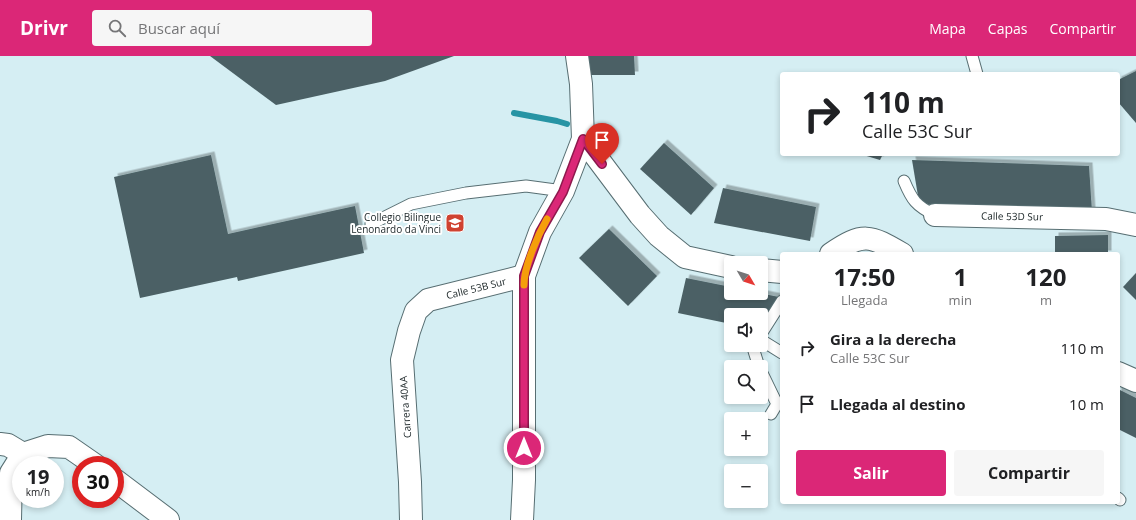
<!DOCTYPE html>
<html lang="es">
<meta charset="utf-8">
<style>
body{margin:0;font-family:"Open Sans",sans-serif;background:#f6f6f6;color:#202124;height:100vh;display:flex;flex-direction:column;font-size:15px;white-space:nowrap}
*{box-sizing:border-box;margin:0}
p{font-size:13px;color:#757577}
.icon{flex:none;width:22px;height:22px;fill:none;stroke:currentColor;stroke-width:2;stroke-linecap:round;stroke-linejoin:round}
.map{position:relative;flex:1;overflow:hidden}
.sheet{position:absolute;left:780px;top:196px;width:340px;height:252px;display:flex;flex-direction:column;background:#fff;border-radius:4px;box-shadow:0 2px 6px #0003}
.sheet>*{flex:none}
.banner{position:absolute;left:780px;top:16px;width:340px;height:84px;border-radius:4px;box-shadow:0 2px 6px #0003;background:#fff;color:#202124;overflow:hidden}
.needle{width:26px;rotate:129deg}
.buttons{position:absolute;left:724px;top:200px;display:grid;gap:8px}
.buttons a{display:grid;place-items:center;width:44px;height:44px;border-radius:4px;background:#fff;box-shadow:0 2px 6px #0003;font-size:20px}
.speed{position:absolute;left:12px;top:400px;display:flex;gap:8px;font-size:20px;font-weight:700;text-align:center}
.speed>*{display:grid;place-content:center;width:52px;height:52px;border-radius:50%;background:#fff;box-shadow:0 2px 6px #0003;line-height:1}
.speed small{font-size:10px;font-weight:400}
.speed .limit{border:6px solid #d22;background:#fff;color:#111}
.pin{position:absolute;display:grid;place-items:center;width:34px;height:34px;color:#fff;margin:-41px -17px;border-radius:50% 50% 50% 0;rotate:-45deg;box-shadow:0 0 4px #0007}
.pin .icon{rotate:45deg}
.me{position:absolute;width:44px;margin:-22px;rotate:0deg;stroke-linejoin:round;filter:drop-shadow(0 0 3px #0008)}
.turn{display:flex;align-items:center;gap:14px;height:84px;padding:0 16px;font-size:18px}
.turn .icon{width:52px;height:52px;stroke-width:2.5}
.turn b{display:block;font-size:28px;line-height:34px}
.eta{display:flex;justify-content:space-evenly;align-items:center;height:68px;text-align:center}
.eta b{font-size:24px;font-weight:700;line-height:28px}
.cta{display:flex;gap:8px;margin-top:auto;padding:8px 16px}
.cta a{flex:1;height:46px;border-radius:4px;background:#db2777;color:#fff;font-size:16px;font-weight:700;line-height:46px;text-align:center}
.cta a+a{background:#f6f6f6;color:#202124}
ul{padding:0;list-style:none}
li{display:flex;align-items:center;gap:12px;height:56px;padding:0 16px}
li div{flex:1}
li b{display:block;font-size:15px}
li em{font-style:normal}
header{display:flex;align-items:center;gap:24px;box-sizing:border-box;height:56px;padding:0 20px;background:#db2777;color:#fff}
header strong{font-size:19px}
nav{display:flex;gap:22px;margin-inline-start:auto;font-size:14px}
.search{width:280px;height:36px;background:#f6f6f6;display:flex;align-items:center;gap:10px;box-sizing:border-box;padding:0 14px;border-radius:4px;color:#757577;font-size:15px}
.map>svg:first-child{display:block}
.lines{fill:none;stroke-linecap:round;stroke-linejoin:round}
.stream{stroke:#2794a4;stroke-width:6}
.building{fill:#4b6165;filter:url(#shadow)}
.lane-casing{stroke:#576e72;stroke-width:13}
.street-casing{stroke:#576e72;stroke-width:24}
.lane{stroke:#fff;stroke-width:11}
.street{stroke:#fff;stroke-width:22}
.route-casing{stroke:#8e194d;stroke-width:10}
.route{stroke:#db2777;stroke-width:7}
.slow{stroke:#f59e0b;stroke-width:7}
.labels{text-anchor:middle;stroke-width:4;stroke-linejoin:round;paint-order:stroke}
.street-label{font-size:10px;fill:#202a2c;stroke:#fff}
.poi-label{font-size:10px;fill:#202a2c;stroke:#fff;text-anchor:end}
</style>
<header>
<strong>Drivr</strong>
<div class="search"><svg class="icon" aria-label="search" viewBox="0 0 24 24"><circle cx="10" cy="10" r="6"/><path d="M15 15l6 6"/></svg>Buscar aquí</div>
<nav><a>Mapa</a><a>Capas</a><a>Compartir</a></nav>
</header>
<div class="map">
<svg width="1136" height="464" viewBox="0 0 1136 464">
<defs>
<filter id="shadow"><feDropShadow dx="3.5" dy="-3.5" stdDeviation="0" flood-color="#0004"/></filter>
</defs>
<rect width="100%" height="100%" fill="#d5eef3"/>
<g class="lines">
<polyline class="stream" points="514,57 557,65 567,68"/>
</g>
<g class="building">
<polygon points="210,0 454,0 385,25 276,49"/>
<polygon points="588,0 634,0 635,19 588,19"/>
<polygon points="1136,15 1136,67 1118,46 1118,24"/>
<polygon points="664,87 714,132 691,159 640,113"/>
<polygon points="860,98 883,98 880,104"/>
<polygon points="211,99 228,178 355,150 364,197 238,225 237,221 140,242 114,121"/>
<polygon points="912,104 1089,110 1092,156 937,150 919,146"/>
<polygon points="723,132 816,151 810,185 714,167"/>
<polygon points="609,173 657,220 628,250 579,202"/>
<polygon points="1108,179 1108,198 1055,198 1055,180"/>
<polygon points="1136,217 1136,244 1123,231"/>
<polygon points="686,222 731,231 731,237 759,237 779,241 761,273 761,259 731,259 731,268 678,257"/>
<polygon points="1118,333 1136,342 1136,382 1118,373"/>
</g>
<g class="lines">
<defs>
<g id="lane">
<polyline points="972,0 977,18"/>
<path d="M904 125C912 144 916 150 935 159"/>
<polyline points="371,168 411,148 466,137 526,130 563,135"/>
<polyline points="761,278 782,245"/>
<polyline points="761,284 782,297"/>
<polyline points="755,289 754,295 759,311"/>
<polyline points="761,315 777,348 771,358"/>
<polyline points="1118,442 1120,444"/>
</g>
<g id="street">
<polyline points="583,83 640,159 659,180 685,201 731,211"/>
<polyline points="935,159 1106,163 1136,169"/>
<path d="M831 198C863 176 870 179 902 198"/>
<polyline points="761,214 782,216"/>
<polyline points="1118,317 1136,325"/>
<polyline points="0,388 8,389 23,398"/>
<polyline points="115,424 168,464"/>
<polyline points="10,464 11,417 23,398 48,390 69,391 95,409"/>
<polyline points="411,464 410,426 402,304 409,275 416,255 428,244 524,220"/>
<polyline points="522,464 524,424 524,220 540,176 563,135 583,83 581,28 577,0"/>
</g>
</defs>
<use href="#lane" class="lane-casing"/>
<use href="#street" class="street-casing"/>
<use href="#lane" class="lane"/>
<use href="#street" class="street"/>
</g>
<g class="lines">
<defs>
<polyline id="route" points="524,392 524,220 540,176 563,136 583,83 602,108"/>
</defs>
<use href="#route" class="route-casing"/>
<use href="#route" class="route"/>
<path class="slow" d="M524 229C524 210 538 179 547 163"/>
</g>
<defs>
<symbol id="school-square" viewBox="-11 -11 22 22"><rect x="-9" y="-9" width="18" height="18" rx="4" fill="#cf4231" stroke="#fff"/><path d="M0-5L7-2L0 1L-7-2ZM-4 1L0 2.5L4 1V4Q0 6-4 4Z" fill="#fff"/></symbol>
</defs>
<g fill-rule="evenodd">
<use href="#school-square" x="444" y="156" width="22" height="22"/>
</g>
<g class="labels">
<g class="street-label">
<text transform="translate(1012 160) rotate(1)" y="4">Calle 53D Sur</text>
<text transform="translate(476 232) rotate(-14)" y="4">Calle 53B Sur</text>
<text transform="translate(405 351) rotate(-94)" y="4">Carrera 40AA</text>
</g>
<g class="poi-label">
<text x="441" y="165">Collegio Bilingue<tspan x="441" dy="12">Lenonardo da Vinci</tspan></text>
</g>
</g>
</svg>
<div class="buttons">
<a><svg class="needle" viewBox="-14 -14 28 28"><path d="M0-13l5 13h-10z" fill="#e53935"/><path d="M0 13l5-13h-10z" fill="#757577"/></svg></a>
<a><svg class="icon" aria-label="sound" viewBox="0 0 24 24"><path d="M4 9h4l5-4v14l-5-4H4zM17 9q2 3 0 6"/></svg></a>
<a><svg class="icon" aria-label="search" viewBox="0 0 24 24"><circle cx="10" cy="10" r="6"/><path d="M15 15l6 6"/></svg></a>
<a>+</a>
<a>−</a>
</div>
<div class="speed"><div>19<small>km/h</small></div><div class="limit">30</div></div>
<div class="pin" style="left:602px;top:108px;background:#d93025"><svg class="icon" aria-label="arrive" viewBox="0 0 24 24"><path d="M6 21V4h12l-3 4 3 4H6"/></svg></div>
<svg class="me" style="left:524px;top:392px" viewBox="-20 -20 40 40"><circle r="17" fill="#db2777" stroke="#fff" stroke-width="3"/><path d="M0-11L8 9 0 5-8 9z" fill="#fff"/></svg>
<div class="banner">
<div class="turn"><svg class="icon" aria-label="right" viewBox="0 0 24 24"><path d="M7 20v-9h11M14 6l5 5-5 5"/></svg><div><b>110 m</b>Calle 53C Sur</div></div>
</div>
<section class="sheet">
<div class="eta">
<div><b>17:50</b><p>Llegada</p></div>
<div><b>1</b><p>min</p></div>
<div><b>120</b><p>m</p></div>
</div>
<ul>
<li><svg class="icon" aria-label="right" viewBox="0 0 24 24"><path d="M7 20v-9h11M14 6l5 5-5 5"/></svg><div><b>Gira a la derecha</b><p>Calle 53C Sur</p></div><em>110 m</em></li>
<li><svg class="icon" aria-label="arrive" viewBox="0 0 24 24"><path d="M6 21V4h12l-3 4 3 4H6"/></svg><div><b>Llegada al destino</b></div><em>10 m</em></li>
</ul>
<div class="cta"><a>Salir</a><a>Compartir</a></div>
</section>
</div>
